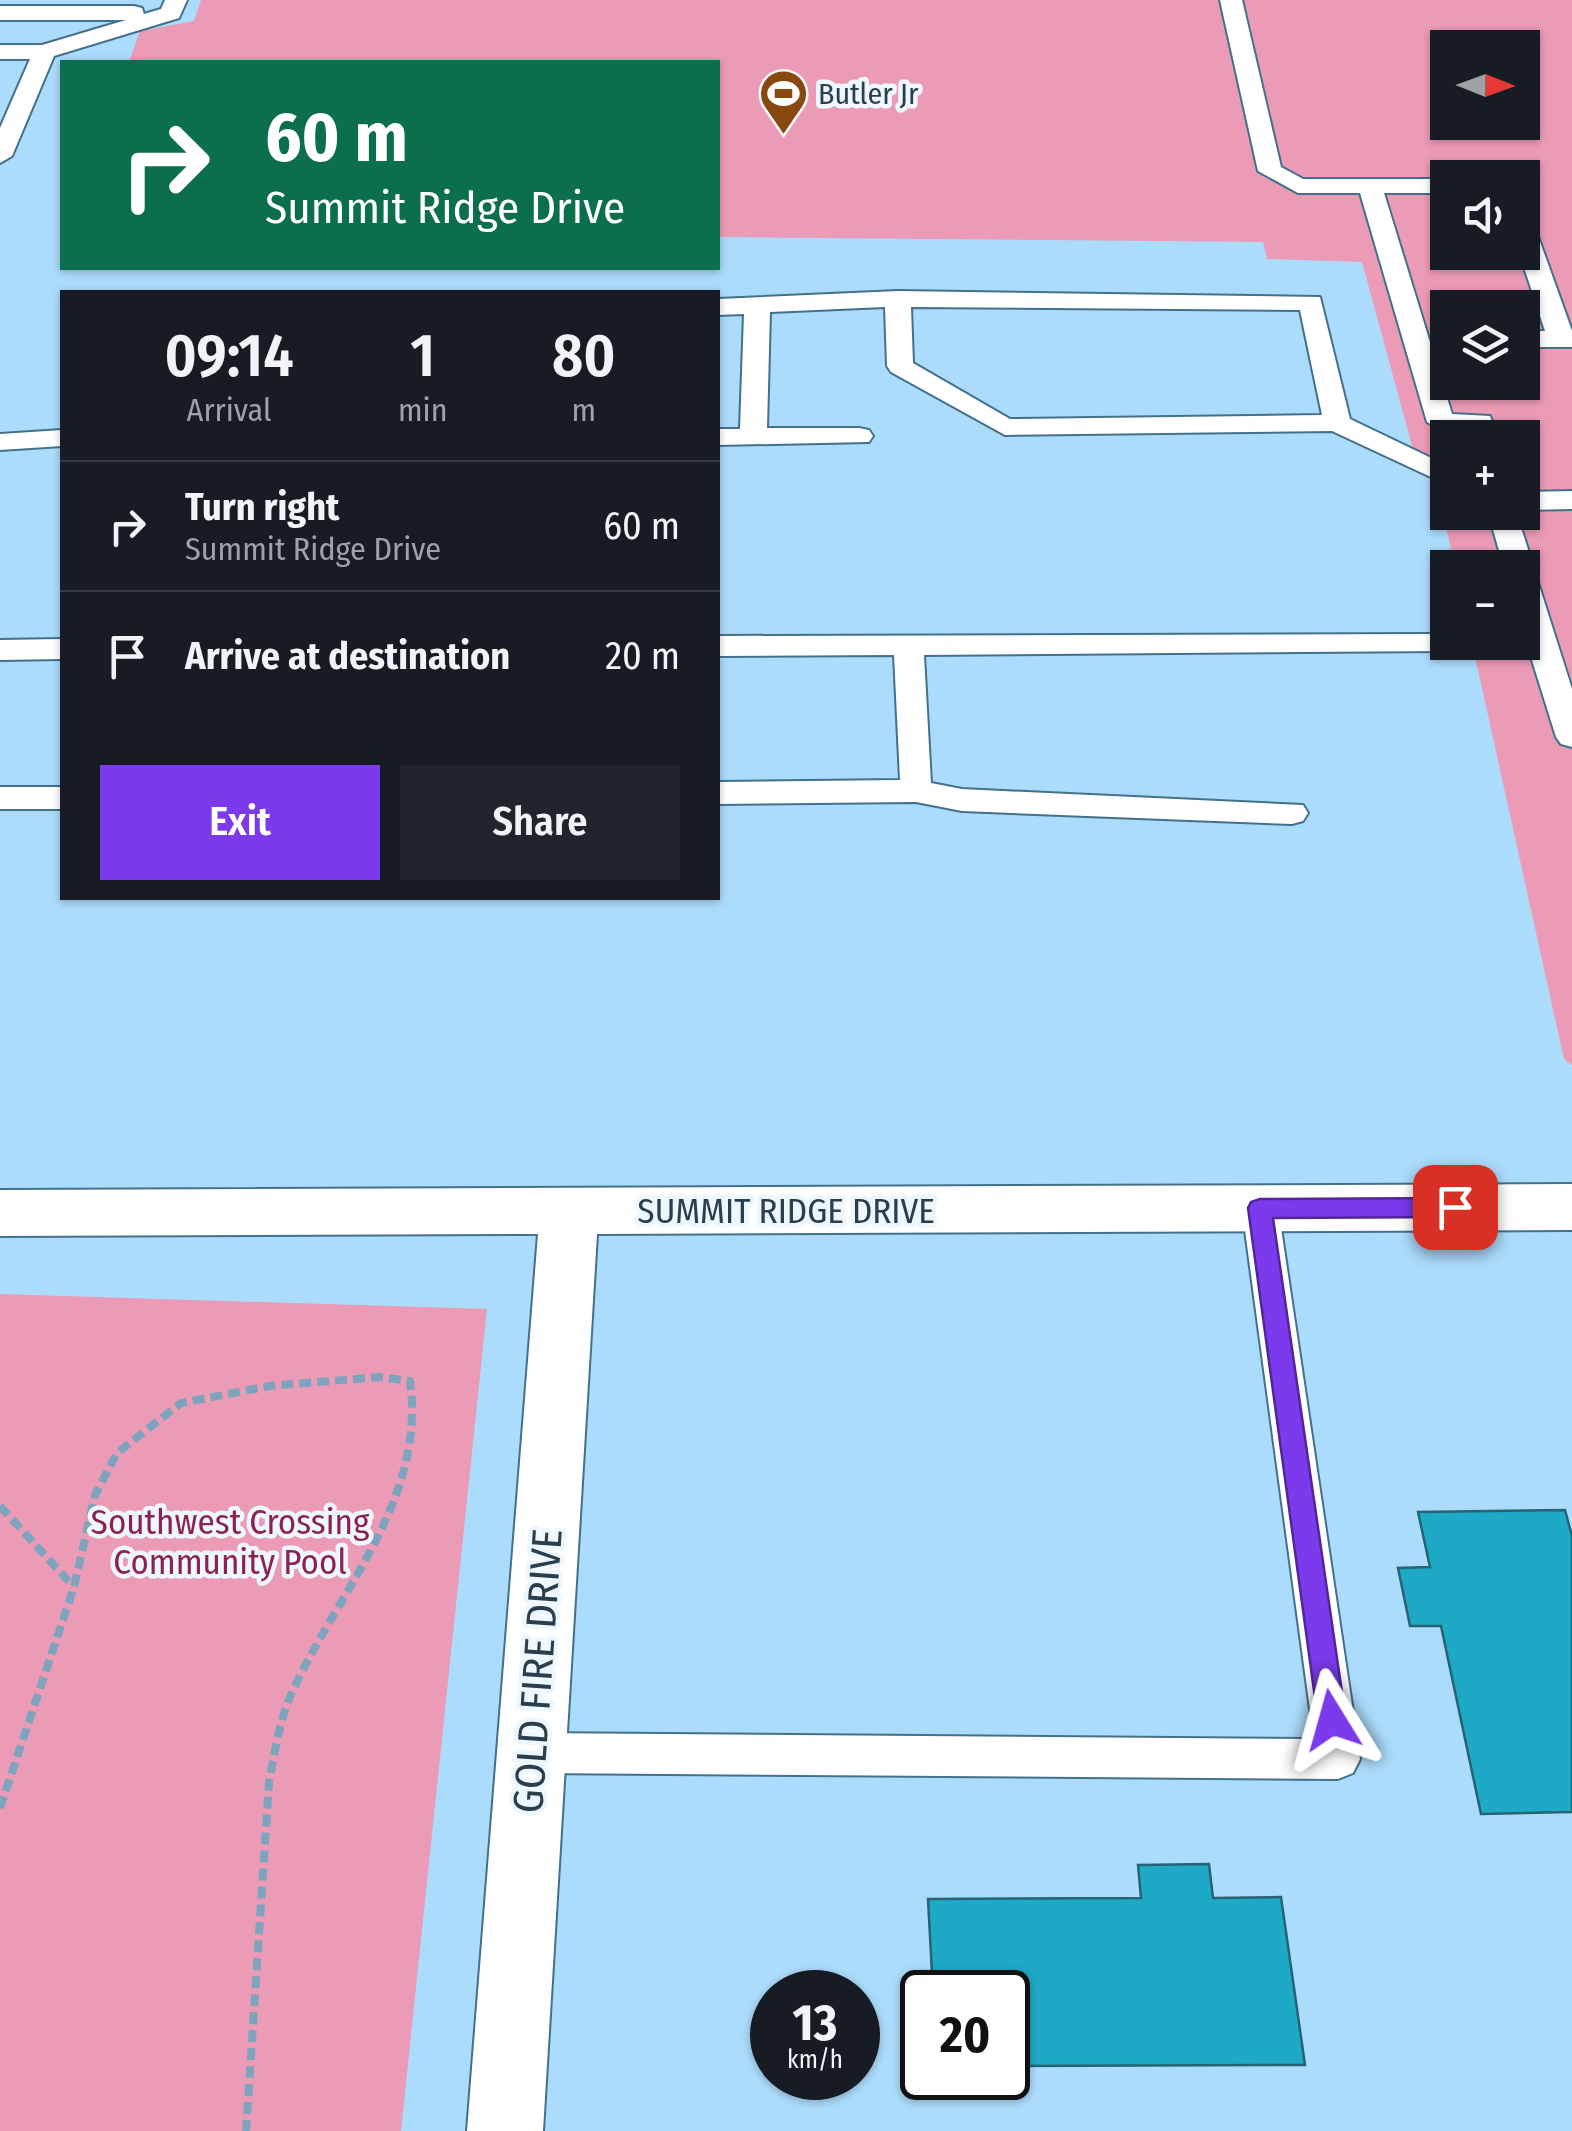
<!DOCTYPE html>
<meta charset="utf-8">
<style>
body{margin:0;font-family:"Fira Sans Condensed",sans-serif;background:#20242c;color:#f1f3f6;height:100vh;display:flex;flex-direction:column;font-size:38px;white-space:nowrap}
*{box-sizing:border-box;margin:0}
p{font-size:32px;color:#9ea1a6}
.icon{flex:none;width:55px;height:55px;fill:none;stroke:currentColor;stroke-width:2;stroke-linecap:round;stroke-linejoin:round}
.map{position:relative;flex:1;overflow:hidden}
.drawer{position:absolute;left:60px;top:290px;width:660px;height:610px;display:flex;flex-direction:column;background:#171b24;border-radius:0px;box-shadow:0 2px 8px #0004}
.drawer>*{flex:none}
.hud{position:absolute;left:60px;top:60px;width:660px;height:210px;border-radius:0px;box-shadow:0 2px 8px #0004;background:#0b6e4f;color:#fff;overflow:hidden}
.needle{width:65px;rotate:91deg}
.controls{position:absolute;left:1430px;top:30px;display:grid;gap:20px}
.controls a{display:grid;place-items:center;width:110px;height:110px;border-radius:0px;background:#171b24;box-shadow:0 2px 8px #0004;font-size:50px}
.speed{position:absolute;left:750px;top:1970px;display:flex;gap:20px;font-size:50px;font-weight:700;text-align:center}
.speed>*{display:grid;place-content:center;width:130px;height:130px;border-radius:50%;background:#171b24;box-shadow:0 2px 8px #0004;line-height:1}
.speed small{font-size:25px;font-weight:400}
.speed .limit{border:5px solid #111;border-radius:15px;background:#fff;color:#111}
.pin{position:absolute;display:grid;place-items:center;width:85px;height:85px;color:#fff;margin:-42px;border-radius:20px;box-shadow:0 5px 15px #0006}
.me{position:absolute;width:110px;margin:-55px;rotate:352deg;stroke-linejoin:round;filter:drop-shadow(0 0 8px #0008)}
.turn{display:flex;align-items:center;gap:35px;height:210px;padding:0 40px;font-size:45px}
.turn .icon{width:130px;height:130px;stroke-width:2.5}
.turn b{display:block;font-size:70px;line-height:85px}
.eta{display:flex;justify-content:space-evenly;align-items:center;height:170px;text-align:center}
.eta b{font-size:60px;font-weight:600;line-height:70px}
.button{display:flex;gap:20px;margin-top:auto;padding:20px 40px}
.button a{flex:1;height:115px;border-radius:0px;background:#7c3aed;color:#fff;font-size:40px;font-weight:600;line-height:115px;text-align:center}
.button a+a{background:#20242c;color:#f1f3f6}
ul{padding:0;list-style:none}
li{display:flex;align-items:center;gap:30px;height:130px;padding:0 40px;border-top:2px solid #363941}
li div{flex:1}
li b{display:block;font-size:38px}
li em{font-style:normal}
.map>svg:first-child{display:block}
.green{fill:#ec9bb7;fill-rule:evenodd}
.building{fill:#1ea9c6;stroke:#266373;stroke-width:2.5}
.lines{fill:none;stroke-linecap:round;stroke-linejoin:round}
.lane-casing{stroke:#43708c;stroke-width:4}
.street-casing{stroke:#43708c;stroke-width:4}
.path{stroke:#7ea4bd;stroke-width:8;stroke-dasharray:12 6;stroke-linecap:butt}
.lane{fill:#fff;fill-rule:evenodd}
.street{fill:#fff;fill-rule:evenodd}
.route{fill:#7c3aed;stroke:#51269a;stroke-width:2.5}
.labels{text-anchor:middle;stroke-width:9;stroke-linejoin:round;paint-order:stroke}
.far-poi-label{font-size:30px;fill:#2a3e4b;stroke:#eef7fe;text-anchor:start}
.street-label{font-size:35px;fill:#2a3e4b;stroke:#eef7fe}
.park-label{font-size:35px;fill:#8b2253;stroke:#eef7fe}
.near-street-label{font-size:42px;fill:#2a3e4b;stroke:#eef7fe}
</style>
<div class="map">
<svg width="1572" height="2131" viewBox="0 0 1572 2131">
<rect width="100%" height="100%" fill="#acdcfc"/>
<g class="green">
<path d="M201 0H1572V1065L1564 1059 1472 643 1522 642V568L1455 567 1445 522 1481 521 1479 513 1522 512V438H1448L1447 467 1414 453 1362 262 1267 259 1263 242 718 237V62H129L140 31 194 21ZM1448 48H1522V122H1448ZM1448 178H1522V252H1448ZM1448 308H1522V382H1448Z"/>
<polygon points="0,1294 487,1309 401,2131 0,2131"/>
</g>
<g class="building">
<polygon points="1565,1510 1572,1536 1572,1812 1481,1814 1441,1626 1410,1626 1398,1568 1430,1567 1418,1512"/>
<polygon points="1209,1864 1213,1898 1281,1897 1305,2065 1008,2066 1008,1992 933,1992 928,1899 1141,1898 1138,1865"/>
</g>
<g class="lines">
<defs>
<g id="lane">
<polygon points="165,0 187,0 179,18 54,56 12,156 0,163 0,128 30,59 0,59 0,45 42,45 126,20 0,20 0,6 134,6 142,8 144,14 161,9"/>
<polygon points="1220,0 1242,0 1281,167 1303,179 1448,179 1448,193 1384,193 1452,414 1490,416 1498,438 1470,438 1468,430 1441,430 1427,422 1360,193 1298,193 1258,171"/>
<polygon points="1522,218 1534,225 1572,331 1572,347 1522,347 1522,331 1545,331 1519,252 1522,252"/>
<path d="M898 291 1320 297 1350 419 1448 466V485L1332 431 1005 435 891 372 887 366 885 307 770 312 767 428H859L869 430 873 436 869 442 718 445V429H740L744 314 718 315V299ZM911 307 1300 310 1322 415 1010 419 913 363Z"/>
<polygon points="62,430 62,446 0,450 0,434"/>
<polygon points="1572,491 1572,509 1522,510 1522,492"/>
<polygon points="1488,512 1516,512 1534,568 1531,572 1537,579 1572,689 1572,747 1561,744 1556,737 1522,628 1522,568 1504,568"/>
<polygon points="1434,634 1448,642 1445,651 924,655 931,783 962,789 1303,805 1308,813 1303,821 1292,824 962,811 916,802 718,804 718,782 900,780 894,655 718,656 718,636"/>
<polygon points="62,639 62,659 0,660 0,640"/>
<rect x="0" y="787" width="62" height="22"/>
<polygon points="1260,1193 1273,1198 1278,1208 1360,1759 1353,1773 1338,1779 531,1773 516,1767 509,1753 516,1739 531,1733 1314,1739 1242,1208 1247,1198"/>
</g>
<polygon id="street" points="1572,1184 1572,1230 597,1234 543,2131 467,2131 538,1234 0,1236 0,1190"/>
</defs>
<use href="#lane" class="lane-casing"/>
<use href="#street" class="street-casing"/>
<g class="path">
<polyline points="0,1506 73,1586"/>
<path d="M0 1808 74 1587 95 1495 117 1453 181 1403 270 1386 379 1377 410 1381C426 1498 342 1586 295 1686 280 1716 275 1750 269 1783L246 2131"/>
</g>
<use href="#lane" class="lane"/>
<use href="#street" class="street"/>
</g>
<polygon class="route" points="1455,1198 1463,1201 1467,1207 1463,1214 1455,1217 1273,1218 1346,1720 1342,1729 1332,1733 1322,1729 1318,1720 1248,1208 1251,1202 1260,1199"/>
<defs>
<symbol id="stadium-pin" viewBox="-11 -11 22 30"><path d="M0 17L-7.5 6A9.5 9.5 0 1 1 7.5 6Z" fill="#87490d" stroke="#eef7fe"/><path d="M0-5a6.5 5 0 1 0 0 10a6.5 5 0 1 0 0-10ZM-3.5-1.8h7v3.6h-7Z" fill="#fff"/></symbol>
</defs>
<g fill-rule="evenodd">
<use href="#stadium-pin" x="756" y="66" width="55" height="75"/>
</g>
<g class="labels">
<g class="far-poi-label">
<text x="818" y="104">Butler Jr</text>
</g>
<g class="street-label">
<text x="786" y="1223">SUMMIT RIDGE DRIVE</text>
</g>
<g class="park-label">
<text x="230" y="1534">Southwest Crossing<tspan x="230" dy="40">Community Pool</tspan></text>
</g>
<g class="near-street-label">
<text transform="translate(537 1671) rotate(-86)" y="15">GOLD FIRE DRIVE</text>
</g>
</g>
</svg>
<div class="controls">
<a><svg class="needle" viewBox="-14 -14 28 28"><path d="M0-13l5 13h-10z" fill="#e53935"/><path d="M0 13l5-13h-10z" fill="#9ea1a6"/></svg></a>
<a><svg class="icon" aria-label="sound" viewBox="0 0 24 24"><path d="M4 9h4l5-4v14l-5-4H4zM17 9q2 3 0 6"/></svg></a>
<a><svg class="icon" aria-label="layers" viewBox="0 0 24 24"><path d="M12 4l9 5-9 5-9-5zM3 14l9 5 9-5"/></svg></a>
<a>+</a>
<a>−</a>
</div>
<div class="speed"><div>13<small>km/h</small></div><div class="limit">20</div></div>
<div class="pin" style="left:1455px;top:1207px;background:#d93025"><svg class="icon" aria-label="arrive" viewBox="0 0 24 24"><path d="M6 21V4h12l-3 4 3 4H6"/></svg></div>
<svg class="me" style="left:1332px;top:1720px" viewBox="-20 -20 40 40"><path d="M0-17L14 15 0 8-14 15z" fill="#7c3aed" stroke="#fff" stroke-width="4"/></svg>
<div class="hud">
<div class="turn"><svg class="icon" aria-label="right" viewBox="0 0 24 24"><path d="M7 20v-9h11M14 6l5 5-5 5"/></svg><div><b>60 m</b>Summit Ridge Drive</div></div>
</div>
<section class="drawer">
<div class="eta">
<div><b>09:14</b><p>Arrival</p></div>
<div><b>1</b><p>min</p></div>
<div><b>80</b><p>m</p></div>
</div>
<ul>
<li><svg class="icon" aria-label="right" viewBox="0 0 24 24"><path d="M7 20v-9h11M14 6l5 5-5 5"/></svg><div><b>Turn right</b><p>Summit Ridge Drive</p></div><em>60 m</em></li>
<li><svg class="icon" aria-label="arrive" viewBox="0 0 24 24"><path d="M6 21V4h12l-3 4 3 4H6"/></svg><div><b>Arrive at destination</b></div><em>20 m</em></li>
</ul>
<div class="button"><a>Exit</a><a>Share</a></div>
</section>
</div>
